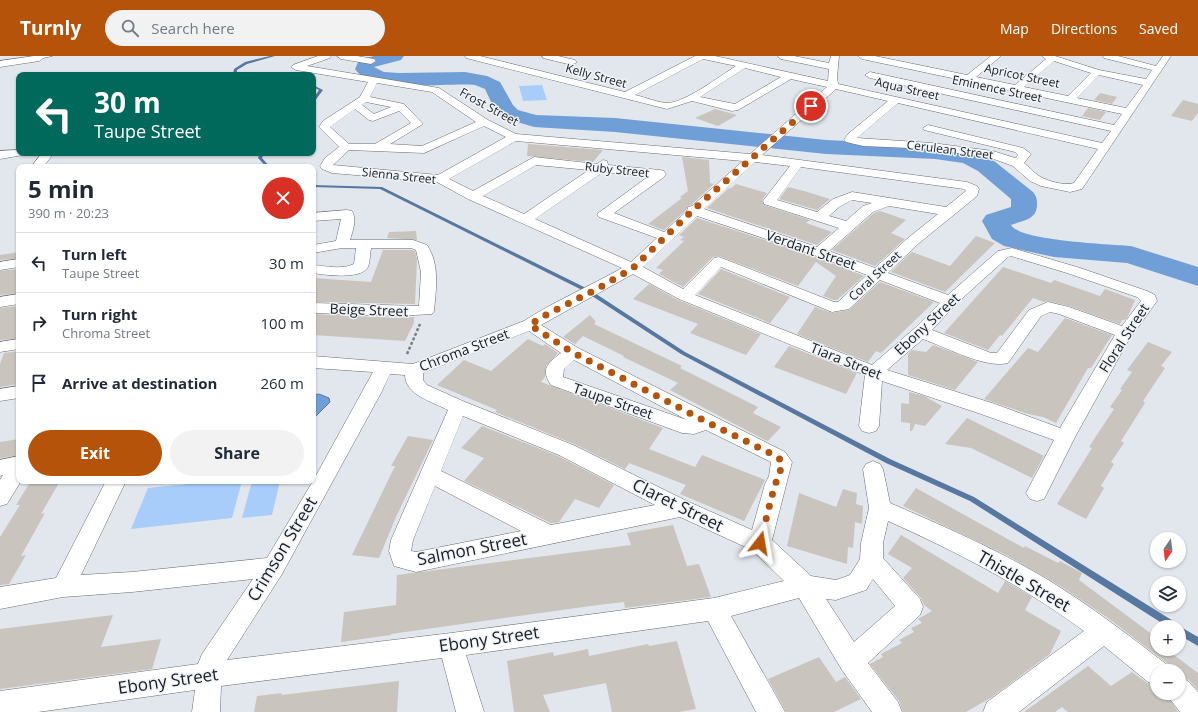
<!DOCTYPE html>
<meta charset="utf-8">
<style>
body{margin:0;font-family:"Open Sans",sans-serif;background:#f2f2f3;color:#1f2937;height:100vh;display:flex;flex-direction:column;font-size:15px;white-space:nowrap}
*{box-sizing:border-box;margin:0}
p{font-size:13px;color:#747a83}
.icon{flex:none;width:22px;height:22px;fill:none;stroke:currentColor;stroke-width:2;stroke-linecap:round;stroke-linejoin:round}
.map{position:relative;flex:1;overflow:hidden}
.sheet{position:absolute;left:16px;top:108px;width:300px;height:320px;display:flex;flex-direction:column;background:#fff;border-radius:8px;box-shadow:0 1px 3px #0004}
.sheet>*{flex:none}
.hud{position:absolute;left:16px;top:16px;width:300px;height:84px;border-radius:8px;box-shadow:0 1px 3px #0004;background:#00695c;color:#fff;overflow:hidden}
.needle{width:26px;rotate:194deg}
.controls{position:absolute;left:1150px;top:476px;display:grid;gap:8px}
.controls a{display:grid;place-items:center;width:36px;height:36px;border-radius:50%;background:#fff;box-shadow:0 1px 3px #0004;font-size:20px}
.pin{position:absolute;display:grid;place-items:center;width:34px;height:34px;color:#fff;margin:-17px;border:2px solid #fff;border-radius:50%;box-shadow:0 1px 4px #0007}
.me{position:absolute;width:44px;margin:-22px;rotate:14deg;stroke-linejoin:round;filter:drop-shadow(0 0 3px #0008)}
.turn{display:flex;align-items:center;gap:14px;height:84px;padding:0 12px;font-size:18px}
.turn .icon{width:52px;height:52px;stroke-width:2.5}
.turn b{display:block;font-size:28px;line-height:34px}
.round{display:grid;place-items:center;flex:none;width:42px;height:42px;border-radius:21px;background:#f2f2f3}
.headline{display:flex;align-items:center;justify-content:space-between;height:68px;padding:0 12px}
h1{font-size:24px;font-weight:700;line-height:30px}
.button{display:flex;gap:8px;margin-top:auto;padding:8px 12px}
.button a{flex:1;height:46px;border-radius:24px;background:#b45309;color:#fff;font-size:16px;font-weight:700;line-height:46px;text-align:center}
.button a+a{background:#f2f2f3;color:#1f2937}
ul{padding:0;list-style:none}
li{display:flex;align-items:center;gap:12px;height:60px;padding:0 12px;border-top:1px solid #e0e1e3}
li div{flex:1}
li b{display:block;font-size:15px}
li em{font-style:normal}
header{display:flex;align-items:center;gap:24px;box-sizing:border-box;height:56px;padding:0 20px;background:#b45309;color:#fff}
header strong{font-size:19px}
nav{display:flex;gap:22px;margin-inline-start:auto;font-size:14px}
.search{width:280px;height:36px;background:#f2f2f3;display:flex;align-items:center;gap:10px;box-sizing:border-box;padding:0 14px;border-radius:22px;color:#747a83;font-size:15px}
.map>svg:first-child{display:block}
.green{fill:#a8cdfa}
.water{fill:#709fd8;stroke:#5678a0}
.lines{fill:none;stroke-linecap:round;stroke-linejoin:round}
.stream{fill:#5678a0;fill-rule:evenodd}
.river{fill:#709fd8;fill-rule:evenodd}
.building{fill:#c9c4be}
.lane-casing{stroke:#696d72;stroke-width:1}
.street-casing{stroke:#696d72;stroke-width:1}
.path{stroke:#7b7e82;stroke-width:2.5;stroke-dasharray:3 2;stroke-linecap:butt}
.lane{fill:#fff;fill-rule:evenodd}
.street{fill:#fff;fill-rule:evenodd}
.route{stroke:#b45309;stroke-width:7;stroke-dasharray:0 12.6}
.labels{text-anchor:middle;stroke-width:3;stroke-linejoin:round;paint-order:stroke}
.far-street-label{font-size:12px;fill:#1a1c1e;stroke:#eff4fa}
.street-label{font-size:14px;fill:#1a1c1e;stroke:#eff4fa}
.near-street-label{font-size:17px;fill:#1a1c1e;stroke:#eff4fa}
</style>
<header>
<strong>Turnly</strong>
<div class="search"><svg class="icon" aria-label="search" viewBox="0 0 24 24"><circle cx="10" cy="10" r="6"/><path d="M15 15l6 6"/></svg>Search here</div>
<nav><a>Map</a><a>Directions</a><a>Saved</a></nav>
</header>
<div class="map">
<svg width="1198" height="656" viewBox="0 0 1198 656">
<rect width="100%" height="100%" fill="#e2e7ed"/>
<g class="green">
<polygon points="542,29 547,44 523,45 519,30"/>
<polygon points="218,425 242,425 232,462 131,473 148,432"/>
<polygon points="252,425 280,425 272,459 242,462"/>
</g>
<polygon class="water" points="319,338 329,342 330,346 313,363 313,339"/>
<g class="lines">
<g class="stream">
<polygon points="270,0 275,0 247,8 237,14 237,17 245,19 235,19 233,18 234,13 245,6"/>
<polygon points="313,29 323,34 314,46 313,46 313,43 319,34 313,31"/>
<polygon points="260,97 264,97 262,102 270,111 266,111 259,103 258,102"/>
<polygon points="313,129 382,131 590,234 685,296 890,403 974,441 1178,568 1179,570 1198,581 1198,590 1179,579 1179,571 1168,571 970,445 886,407 681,298 586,236 380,133 313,131"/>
</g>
<path class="river" d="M374 0H404L401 4 374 11 384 16 399 17 465 16 487 20 500 26 513 49 518 54 536 59 615 62 826 84 935 89 969 94 977 96 994 105 1033 136C1036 140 1037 142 1037 148 1037 164 1024 164 1011 169 1020 185 1110 188 1131 190L1198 211V230L1127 207 1054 201 1004 190 992 183 982 165 986 159 1011 151V143L978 115 963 107 935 103 826 98 615 76 534 71 504 62 494 52 485 33 475 29C446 26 372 39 355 13L359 4Z"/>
</g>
<g class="building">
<polygon points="1100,37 1117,41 1112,48 1094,44"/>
<polygon points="1183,44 1198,48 1198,57 1192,65 1171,60"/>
<polygon points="1088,52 1106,56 1100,64 1082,60"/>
<polygon points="715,53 737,59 718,70 695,62"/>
<polygon points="528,88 603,94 593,106 527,100"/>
<polygon points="682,101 709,104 710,127 714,128 691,149 688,150 686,154 664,174 648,168 682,142 680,141 688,135"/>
<polygon points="736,128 767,137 762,144 764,149 810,164 806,167 832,176 817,189 707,152 729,132 730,133"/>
<polygon points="788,131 804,135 830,143 817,154 779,143"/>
<polygon points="880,155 906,164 891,177 905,183 875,210 832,194 874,157"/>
<polygon points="697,162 814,200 864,220 837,244 834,244 823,240 836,220 816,206 798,230 719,200 713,201 683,231 659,218 663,214 656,212 684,185 680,184 684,181 679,179"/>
<polygon points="416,175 417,184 387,182 389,176"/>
<polygon points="976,180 995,187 945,236 891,216 912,196 950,210"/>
<polygon points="383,194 411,194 415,195 417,204 415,248 313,246 313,222 371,226"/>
<polygon points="19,196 19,202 0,204 0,199"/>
<polygon points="1003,211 1051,227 1054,224 1100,240 1105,233 1135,244 1127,262 1124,264 1122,264 1120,268 1069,250 1048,245 1044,246 1033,242 1002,280 1000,279 988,294 944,277"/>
<polygon points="19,213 19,237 0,239 0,215"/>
<polygon points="721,213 790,241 770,267 698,238"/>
<polygon points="880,226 934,246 881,297 876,295 868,306 797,278 815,251 832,257 849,254"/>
<polygon points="649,228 678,244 761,278 746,299 690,277 698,268 633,243"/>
<polygon points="19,250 19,282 0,284 0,252"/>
<polygon points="313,258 397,262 414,261 414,267 405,285 313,279"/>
<polygon points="590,259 596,266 594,268 682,310 680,312 758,351 753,357 781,371 768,385 765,384 670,334 678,327 623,301 624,300 583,280 575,288 563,281"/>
<polygon points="1065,262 1112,279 1091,312 1088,312 1056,367 1043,361 1028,358 984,343 1028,292 1038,296"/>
<polygon points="528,283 543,290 545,288 558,297 546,310 545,321 541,326 663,372 649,393 695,411 702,399 765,424 744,465 680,438 686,429 629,407 625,413 574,388 495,356 497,354 437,329 464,304 491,315"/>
<polygon points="1148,286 1172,296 1161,310 1165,312 1143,345 1145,347 1121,385 1124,387 1111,406 1114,408 1101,430 1104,432 1086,463 1057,448 1092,392 1089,391 1114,353 1110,351 1122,334 1120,333 1132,316 1127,314"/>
<polygon points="933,289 978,306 955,334 908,319 908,298 912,294 926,296"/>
<polygon points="789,290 857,317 846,338 774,311"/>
<polygon points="19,295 19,328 0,331 0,308 4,297"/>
<polygon points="909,336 924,340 942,350 925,370 915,368 912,375 910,375 910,367 901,366 901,347 909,348"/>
<polygon points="967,362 1044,400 1032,422 971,392 945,388"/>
<polygon points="482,370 558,400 614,429 599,452 575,443 559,466 551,467 464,425 484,402 461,392"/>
<polygon points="408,380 433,384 396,461 379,502 352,499 395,410 391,410"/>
<polygon points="19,383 19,399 0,402 0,386"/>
<polygon points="31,425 60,425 41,458 45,457 21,500 26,499 9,528 0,529 0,481 20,449 16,449"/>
<polygon points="916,432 1024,492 1025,490 1058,507 1060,505 1082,517 1079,524 1157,582 1157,593 1166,593 1198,617 1198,634 1189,624 1179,620 1179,615 1170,615 1167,607 1108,562 1062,531 1008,500 903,450"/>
<polygon points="843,433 857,437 856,448 863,450 862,468 855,466 853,492 848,491 847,508 787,490 799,437 836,451"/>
<polygon points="673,469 687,510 699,508 711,541 625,552 624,546 598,549 391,578 391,579 341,586 344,556 396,549 397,519 631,489 627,477"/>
<polygon points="901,479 998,537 1005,525 1032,541 1025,554 1061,575 1050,598 992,641 966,656 903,656 899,645 870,608 883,601 881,598 902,587 899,584 914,576 911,572 922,567 918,563 932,555 924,549 921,542 903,522 912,512 888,498"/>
<polygon points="113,559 101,591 161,583 152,613 0,633 0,573"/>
<polygon points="677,585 696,653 679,656 612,656 606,627 543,639 550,656 514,656 507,605 553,596 554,600 588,593 589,600 648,588 649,590"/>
<polygon points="819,601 836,626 845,621 861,643 834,656 786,656 768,623"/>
<polygon points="1088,610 1111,630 1132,616 1147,627 1157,631 1157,637 1166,637 1178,656 1068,656 1062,651 1055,656 1024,656"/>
<polygon points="399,625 397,656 254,656 257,640 282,637 281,639"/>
</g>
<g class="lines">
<defs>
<polygon id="lane" points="52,0 39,3 37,2 43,0"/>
<g id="street">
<polygon points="34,0 46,0 39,5 0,11 0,5"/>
<path d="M318 0H331L330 2 307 10 439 32 488 64 516 78 750 98 827 31 791 23 738 54 732 55 692 45 667 53 466 2 465 0H480L625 36 695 0H715L828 25 829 13 781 3 777 0H794L829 7 831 0H839L837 21 838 28 1102 87 1111 75 870 22 865 19 870 16 1114 69 1122 58 862 3 858 0H875L967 19 991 0H1001L976 21 1015 29 1046 3 1042 0H1055L1099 14 1146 23 1152 14 1104 2 1103 0H1118L1156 10 1163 0H1171L1082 133 1070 136 1041 130 1030 125 1013 110 991 102 932 93 863 90 846 86 844 84 848 78 888 45 836 33 762 99 967 126 977 130 979 133 977 140 918 188 888 217 948 239 998 195 1012 192 1077 211 1147 235 1155 239 1157 245 1128 285 1075 381 1044 443 1037 445 1030 443 1026 437 1054 384 981 358 882 325 879 370 876 375 869 377 862 375 859 370 865 319 679 243 633 218 541 269 578 292 785 396 792 406 772 484 811 520 836 524 850 519 860 503 861 487 869 452 863 413 866 408 873 405 880 408 883 413 890 447C943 470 996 493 1045 522 1088 548 1127 578 1166 608L1169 615H1157V630L1148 626 1104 590 1019 656H983L987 646 1084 575C1023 530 957 496 888 465L883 487V502L920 543 923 551 920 559 868 607 898 646 902 656H872L842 614 799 542 731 560 785 656H756L708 565 466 599 484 656H456L442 602 221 630 220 656H192L195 634 38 656H0V635L198 608 202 598 253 523 132 536 63 541 0 553V531L56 522 106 425H126L81 519 132 516 267 502 313 425 373 316 313 312V300L413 308 524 265C553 246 590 230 622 212L468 143 437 126 332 117 322 113 320 110 325 102 339 91 319 71 323 65 360 41 368 26 296 14 291 11 293 9ZM703 3 736 10C720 20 686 46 668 47 658 47 645 41 635 39ZM1054 5 1091 17 1068 40 1024 31ZM745 12 781 21 735 48 700 41ZM1099 19 1143 29 1126 52 1077 42ZM377 27 432 36 476 66 422 90 390 88 423 68 404 48 370 41ZM366 46 391 51 374 58 362 49ZM898 47 1098 93 1074 127C1064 130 1047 125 1039 120 1033 116 1029 111 1024 107L1031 98 1023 92 928 69 923 72 924 74 1015 96 1018 99 1015 102 993 95 932 87 857 82ZM355 53 369 64 373 65 399 55 411 67 375 88H349L330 71ZM484 70 506 81 438 119 333 109 349 94 424 97ZM516 85 743 105 692 150 688 151 687 155 664 176 614 157 664 121 666 118 664 115 660 114 608 109 607 105 603 104 597 108 534 101 473 135 449 123ZM755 106 790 110 763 145 764 148 839 172 817 191 704 153ZM536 109 589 114 524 158 483 140ZM801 111 964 133 966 135 946 151 852 136 833 143 817 156 777 144ZM603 116 649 120 597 158 599 161 657 182 631 206 535 163ZM852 144 872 147 863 150 846 165 829 160 839 151ZM889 150 938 158 908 182 875 212 829 195 873 156ZM697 160 814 199 867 219 838 246H834L719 201 714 202 683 233 643 211ZM1011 200 1067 217 1137 241 1141 245 1122 270 1069 251 1048 246 1029 254 997 297H991L932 274 956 248 1008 201ZM721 211 832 256 849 253 880 224 940 247 915 272 872 309 695 239ZM1050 256 1059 258 1115 279 1060 372 995 348 887 314 923 283C945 291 986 313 1008 307L1041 260ZM529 275 561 297C548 307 540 313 551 329L682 377 694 378 706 374 771 406 769 420 765 428 752 474 689 446 573 389 465 346 427 329 423 324V317ZM574 304 687 364 563 321 564 313ZM390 318 405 319C405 339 433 346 448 354L391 484 389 495 394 510 416 516 680 461 752 494 784 525 714 542 451 577 227 604 282 518 381 337ZM463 360 559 399 655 449 551 469 441 415ZM435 430 521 475 416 496 411 495 413 484ZM873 523 895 550 854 586 826 543 836 544 866 534Z"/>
<polygon points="337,0 357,0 374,3 376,5 371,8 341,3"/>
<polygon points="542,0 558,0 575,4 577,6 572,9 543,2"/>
<polygon points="19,94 19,97 25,97 23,99 0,103 0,95"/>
<polygon points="42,97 54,97 43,111 31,111"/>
<path d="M347 154 352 155C357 164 353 174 350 184H413L427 189C440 208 436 234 434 255L432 258 397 260 313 257V247L419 250 421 216 416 194 411 192H371C370 198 370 206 368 211 361 224 325 219 313 217V209C326 210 342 214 354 208L356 192H342L313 197V189L336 185 341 163 313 165V157Z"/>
<polygon points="19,203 19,211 0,214 0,206"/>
<polygon points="19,238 19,248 0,251 0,241"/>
<polygon points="19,283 19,293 0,296 0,286"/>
<polygon points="19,330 19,342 0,345 0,333"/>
<polygon points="19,400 19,425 21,425 7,448 0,450 0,424 3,419 0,420 0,404"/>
<polygon points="1179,621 1188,625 1198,636 1198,656 1180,656 1170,643 1167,637 1179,637"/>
</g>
</defs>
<use href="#lane" class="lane-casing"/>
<use href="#street" class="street-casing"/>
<polyline class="path" points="407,298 420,268"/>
<use href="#lane" class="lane"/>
<use href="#street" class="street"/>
</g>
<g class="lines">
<polyline class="route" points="760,487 775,428 779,421 782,406 778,401 707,366 572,296 530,269 540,262 597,233 633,212 693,154 811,50"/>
</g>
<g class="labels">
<g class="far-street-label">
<text transform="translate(596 20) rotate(15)" y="4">Kelly Street</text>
<text transform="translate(1022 20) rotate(12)" y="4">Apricot Street</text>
<text transform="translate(907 33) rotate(13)" y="4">Aqua Street</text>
<text transform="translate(997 33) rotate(12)" y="4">Eminence Street</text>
<text transform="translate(489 51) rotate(29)" y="4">Frost Street</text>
<text transform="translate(950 94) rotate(7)" y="4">Cerulean Street</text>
<text transform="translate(617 114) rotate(6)" y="4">Ruby Street</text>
<text transform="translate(399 120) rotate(6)" y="4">Sienna Street</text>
<text transform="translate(875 220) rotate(-43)" y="4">Coral Street</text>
</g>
<g class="street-label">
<text transform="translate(811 194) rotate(19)" y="5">Verdant Street</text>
<text transform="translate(369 254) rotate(2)" y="5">Beige Street</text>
<text transform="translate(927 268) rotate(-43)" y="5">Ebony Street</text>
<text transform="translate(1124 282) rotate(-57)" y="5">Floral Street</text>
<text transform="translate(464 294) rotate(-21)" y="5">Chroma Street</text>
<text transform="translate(846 305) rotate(22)" y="5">Tiara Street</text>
<text transform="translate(613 345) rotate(19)" y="5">Taupe Street</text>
</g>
<g class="near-street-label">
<text transform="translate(678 449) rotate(26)" y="6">Claret Street</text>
<text transform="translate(282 493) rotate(-59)" y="6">Crimson Street</text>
<text transform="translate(472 493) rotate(-11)" y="6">Salmon Street</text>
<text transform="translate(1024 525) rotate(30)" y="6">Thistle Street</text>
<text transform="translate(489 583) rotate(-8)" y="6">Ebony Street</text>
<text transform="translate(168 625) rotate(-8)" y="6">Ebony Street</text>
</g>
</g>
</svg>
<div class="controls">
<a><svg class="needle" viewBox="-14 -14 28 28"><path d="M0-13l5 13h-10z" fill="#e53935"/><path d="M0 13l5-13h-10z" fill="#747a83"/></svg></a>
<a><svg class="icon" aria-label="layers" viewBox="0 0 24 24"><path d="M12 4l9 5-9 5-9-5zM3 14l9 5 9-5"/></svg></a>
<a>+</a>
<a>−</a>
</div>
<div class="pin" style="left:811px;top:50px;background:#d93025"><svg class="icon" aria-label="arrive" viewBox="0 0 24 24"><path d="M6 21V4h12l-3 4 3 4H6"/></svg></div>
<svg class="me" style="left:760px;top:487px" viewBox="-20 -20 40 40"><path d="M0-17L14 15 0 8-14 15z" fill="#b45309" stroke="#fff" stroke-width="4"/></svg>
<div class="hud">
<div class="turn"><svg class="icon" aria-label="left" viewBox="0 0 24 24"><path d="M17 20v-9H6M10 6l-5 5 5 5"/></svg><div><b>30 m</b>Taupe Street</div></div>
</div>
<section class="sheet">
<div class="headline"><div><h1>5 min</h1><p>390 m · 20:23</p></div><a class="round" style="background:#d93025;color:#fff"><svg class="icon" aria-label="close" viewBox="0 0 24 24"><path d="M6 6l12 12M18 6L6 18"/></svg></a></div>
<ul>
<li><svg class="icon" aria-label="left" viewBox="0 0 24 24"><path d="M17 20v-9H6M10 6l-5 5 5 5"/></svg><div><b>Turn left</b><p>Taupe Street</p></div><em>30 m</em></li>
<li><svg class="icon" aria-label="right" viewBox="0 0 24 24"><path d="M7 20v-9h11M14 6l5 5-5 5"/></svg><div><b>Turn right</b><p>Chroma Street</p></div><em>100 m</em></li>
<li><svg class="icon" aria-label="arrive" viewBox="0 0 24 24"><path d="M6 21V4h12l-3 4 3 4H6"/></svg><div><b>Arrive at destination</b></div><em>260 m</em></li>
</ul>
<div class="button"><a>Exit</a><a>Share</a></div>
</section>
</div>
